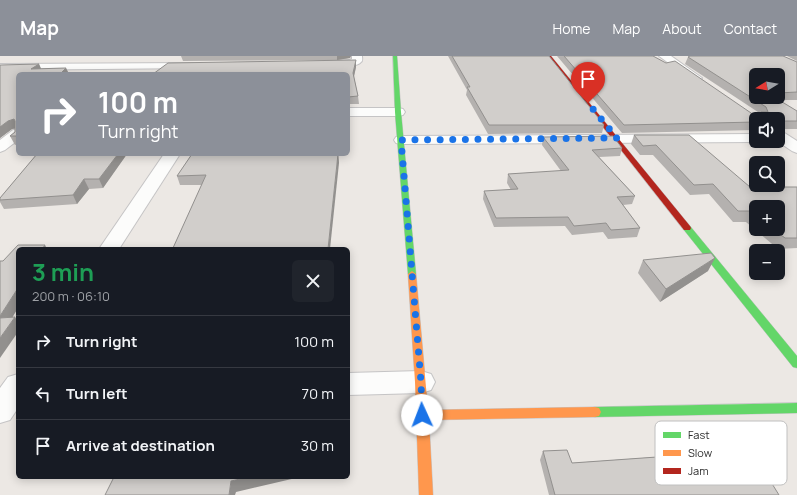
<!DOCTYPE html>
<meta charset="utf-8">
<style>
body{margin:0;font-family:Manrope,sans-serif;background:#20242c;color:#f1f3f6;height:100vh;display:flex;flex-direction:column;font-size:15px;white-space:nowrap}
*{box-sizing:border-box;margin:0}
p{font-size:13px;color:#9ea1a6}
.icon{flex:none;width:22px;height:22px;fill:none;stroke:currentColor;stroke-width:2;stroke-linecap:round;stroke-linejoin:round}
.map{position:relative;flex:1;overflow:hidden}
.drawer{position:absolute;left:16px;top:191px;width:334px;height:232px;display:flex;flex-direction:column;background:#171b24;border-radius:6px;box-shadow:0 2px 10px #0003}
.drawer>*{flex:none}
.banner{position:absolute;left:16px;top:16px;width:334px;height:84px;border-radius:6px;box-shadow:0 2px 10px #0003;background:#8c9099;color:#fff;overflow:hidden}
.needle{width:26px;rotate:259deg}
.fabs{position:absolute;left:749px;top:12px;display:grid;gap:8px}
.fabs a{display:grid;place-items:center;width:36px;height:36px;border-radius:6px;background:#171b24;box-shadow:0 2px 10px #0003;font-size:20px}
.pin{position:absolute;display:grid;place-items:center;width:34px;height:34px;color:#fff;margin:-41px -17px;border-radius:50% 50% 50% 0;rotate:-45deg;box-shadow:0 0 4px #0007}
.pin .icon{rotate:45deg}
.me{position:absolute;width:44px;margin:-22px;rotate:358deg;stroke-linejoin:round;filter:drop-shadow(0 0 3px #0008)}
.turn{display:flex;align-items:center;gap:14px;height:84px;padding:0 16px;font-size:18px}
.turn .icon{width:52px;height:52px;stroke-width:2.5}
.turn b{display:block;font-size:28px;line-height:34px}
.round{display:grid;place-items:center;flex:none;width:42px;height:42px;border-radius:6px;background:#20242c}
.head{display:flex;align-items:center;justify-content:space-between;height:68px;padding:0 16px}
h1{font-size:24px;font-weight:700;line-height:30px;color:#1e9e55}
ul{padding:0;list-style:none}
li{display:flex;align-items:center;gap:12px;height:52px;padding:0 16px;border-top:1px solid #363941}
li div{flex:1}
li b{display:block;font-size:15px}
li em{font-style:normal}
header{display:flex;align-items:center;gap:24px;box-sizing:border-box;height:56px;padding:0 20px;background:#8c9099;color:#fff}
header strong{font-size:19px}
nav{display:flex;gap:22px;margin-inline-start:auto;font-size:14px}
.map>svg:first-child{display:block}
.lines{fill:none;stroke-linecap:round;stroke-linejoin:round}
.street-casing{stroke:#c5c4c5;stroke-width:2}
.fast-casing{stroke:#c5c4c5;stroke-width:1}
.slow-casing{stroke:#c5c4c5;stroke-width:1}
.jam-casing{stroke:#c5c4c5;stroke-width:1}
.street{fill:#fcfcfb;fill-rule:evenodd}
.fast{fill:#63d668;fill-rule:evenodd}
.slow{fill:#ff974d;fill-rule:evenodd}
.jam{fill:#b3261e;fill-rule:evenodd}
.wall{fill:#b4b1af;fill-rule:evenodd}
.shaded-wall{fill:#92908e}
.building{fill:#d1cecb;stroke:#92908e}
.route{stroke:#1a73e8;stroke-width:7;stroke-dasharray:0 12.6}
.key{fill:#fff;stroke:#c0c0c0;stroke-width:1}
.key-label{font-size:11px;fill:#2e2e2e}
</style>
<header>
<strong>Map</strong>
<nav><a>Home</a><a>Map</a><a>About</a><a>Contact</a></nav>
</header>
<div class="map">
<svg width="797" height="439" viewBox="0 0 797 439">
<rect width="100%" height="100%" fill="#ece8e4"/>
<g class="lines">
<defs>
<g id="street">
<path d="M352 0H362C362 2 363 5 361 6 357 12 325 13 320 8L326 5 349 4 352 3Z"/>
<polygon points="659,0 671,0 702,22 700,24 692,24"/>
<polygon points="193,7 197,8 199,10 197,12 0,14 0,8"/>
<polygon points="348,52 398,52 403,53 405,56 403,59 398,60 348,60"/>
<polygon points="18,73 18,84 5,94 0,96 0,84 13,74"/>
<polygon points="778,75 783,76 797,85 797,97 792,95 777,85"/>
<polygon points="756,78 756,85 761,85 756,86 401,88 396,87 394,84 396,81 401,80"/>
<polygon points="164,98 180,98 119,193 99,193"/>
<polygon points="421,315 431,318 435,326 431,334 421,337 348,339 348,317"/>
<polygon points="18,318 18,352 10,364 0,367 0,332 8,321"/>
</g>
<g id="fast">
<polygon points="393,0 397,0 401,56 416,218 412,221 408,218 395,56"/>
<polygon points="684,170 690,170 797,300 797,312 793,311 684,174 683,172"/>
<polygon points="797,347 797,357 595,361 591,360 589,356 591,352 595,351"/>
</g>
<polygon id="slow" points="412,215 416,218 428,354 595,351 599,352 601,356 599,360 595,361 429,364 433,439 419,439 415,326 408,218"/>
<polygon id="jam" points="547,0 551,0 690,170 691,172 690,174 684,174"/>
</defs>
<use href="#street" class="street-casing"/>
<use href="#fast" class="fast-casing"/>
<use href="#slow" class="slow-casing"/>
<use href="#jam" class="jam-casing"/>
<use href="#street" class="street"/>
<use href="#fast" class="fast"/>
<use href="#slow" class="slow"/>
<use href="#jam" class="jam"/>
</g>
<g class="wall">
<polygon points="181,0 351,0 350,2 337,4 183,5"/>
<polygon points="448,0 549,0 604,69 602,77 488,78 466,39 467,34"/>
<path d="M557 0H653L754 59 760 60 761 58 685 8 688 1 797 6V44H780L797 65V73H778V63H756V74L622 77ZM778 19V41H756Z"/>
<polygon points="787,0 797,0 797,5"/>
<polygon points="356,4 356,11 354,21 358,40 359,48 348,48 348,18"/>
<polygon points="39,8 41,13 66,12 69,18 18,18 18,88 15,89 10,80 15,76 15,72 12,73 0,82 0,9"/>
<path d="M634 79 750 131H797V192L778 193 746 166H733L709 138 690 139 653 99H640L631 88ZM756 151 778 173H756Z"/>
<polygon points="543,81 622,92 620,100 599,101 635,140 632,148 623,149 640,172 637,181 608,183 603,176 572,179 565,170 494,171 483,143 484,135 511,134 507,127 508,118 561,115 542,89"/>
<polygon points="37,98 127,98 103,132 89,133 77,148 4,153 0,146 0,142"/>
<polygon points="192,98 334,98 334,99 338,98 339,107 173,192 202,129 180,129 177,120"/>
<polygon points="643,204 708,215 660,246 638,217"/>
<polygon points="716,392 779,439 549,439 540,404 543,395 572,407 656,401 657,400 712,397"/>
</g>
<g class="shaded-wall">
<polygon points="337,0 351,0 350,2 337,4"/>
<polygon points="356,4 356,11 353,24 353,17"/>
<polygon points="39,8 42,15 31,13"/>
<polygon points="66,12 69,18 60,18"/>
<polygon points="14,63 18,72 12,73 0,82 0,71 8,65"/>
<polygon points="118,98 127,98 103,132 99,123"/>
<polygon points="338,98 339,107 330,193 328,193"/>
<polygon points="84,123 89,133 77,148 73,139"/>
<polygon points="45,189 47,193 42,193"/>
<polygon points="715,202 708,215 660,246 666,233"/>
<polygon points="18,232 18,252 6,272 0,263 0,260"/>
<polygon points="15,261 18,266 18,276 0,302 0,282"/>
<polygon points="249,421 296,421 296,422 236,436 235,439 229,439 231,425"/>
</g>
<g class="building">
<polygon points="452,0 549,0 604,69 489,69 467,31 470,31"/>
<polygon points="564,0 653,0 666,7 675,5 754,59 760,60 761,56 768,56 766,51 688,1 690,0 783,0 797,6 797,36 778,37 778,19 756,19 756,41 774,41 797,55 797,65 778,65 778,63 756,63 756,66 624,69"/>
<polygon points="356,4 353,17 358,40 348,41 348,18 153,18 168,7"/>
<polygon points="39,8 31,13 66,12 60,18 18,18 18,53 17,55 18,55 18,80 10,80 15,76 15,65 14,63 8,65 0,71 0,9"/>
<polygon points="634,79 689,79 750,131 797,131 797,182 785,182 773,173 778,173 778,151 756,151 756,159 752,155 738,155 713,128 694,129 656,89 643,90"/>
<polygon points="613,80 622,92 592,94 635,140 617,141 640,172 611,174 606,167 574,170 568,161 496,162 484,135 518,133 508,118 569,114 543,81"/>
<polygon points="37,98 118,98 99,123 84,123 73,139 0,144 0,142"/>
<polygon points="192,98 338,98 328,193 165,193 173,192 206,119 177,120"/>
<polygon points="18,189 45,189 42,193 18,193 18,232 0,260 0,205 3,205"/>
<polygon points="711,197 715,202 666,233 643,204"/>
<polygon points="15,261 0,282 0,262"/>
<polygon points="716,392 750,392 779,439 555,439 543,395 567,394 572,407 657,401 657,400 719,397"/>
<polygon points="114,421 249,421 231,425 229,439 105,439"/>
</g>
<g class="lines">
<polyline class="route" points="422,359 421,326 401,84 617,82 588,47"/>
</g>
<rect x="655" y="365" width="132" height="64" rx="6" class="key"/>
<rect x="663" y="376" width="18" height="6" fill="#63d668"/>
<rect x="663" y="394" width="18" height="6" fill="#ff974d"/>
<rect x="663" y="412" width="18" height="6" fill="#b3261e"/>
<g class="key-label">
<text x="688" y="383">Fast</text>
<text x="688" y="401">Slow</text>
<text x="688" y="419">Jam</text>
</g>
</svg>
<div class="fabs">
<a><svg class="needle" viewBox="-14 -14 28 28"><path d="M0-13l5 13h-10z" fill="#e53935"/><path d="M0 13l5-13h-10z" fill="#9ea1a6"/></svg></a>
<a><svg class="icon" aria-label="sound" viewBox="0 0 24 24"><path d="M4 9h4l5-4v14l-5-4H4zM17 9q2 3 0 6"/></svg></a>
<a><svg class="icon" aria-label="search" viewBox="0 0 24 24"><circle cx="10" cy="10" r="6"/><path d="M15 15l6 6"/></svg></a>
<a>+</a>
<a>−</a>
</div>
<div class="pin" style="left:588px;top:47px;background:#d93025"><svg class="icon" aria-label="arrive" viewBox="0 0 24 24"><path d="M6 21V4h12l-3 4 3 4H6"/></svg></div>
<svg class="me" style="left:422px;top:359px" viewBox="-20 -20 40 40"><circle r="19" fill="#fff"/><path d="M0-13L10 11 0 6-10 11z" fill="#1a73e8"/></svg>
<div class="banner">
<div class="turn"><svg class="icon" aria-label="right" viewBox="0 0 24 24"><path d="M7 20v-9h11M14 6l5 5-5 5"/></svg><div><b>100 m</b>Turn right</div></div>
</div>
<section class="drawer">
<div class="head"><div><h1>3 min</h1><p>200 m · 06:10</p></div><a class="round"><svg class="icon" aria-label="close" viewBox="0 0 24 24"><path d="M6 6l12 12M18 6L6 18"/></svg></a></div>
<ul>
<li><svg class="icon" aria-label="right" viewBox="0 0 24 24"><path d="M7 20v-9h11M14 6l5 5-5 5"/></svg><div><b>Turn right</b></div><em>100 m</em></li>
<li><svg class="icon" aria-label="left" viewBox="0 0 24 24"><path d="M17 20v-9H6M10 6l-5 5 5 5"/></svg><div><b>Turn left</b></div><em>70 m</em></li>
<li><svg class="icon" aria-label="arrive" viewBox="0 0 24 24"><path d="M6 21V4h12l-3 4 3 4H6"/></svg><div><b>Arrive at destination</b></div><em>30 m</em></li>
</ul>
</section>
</div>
